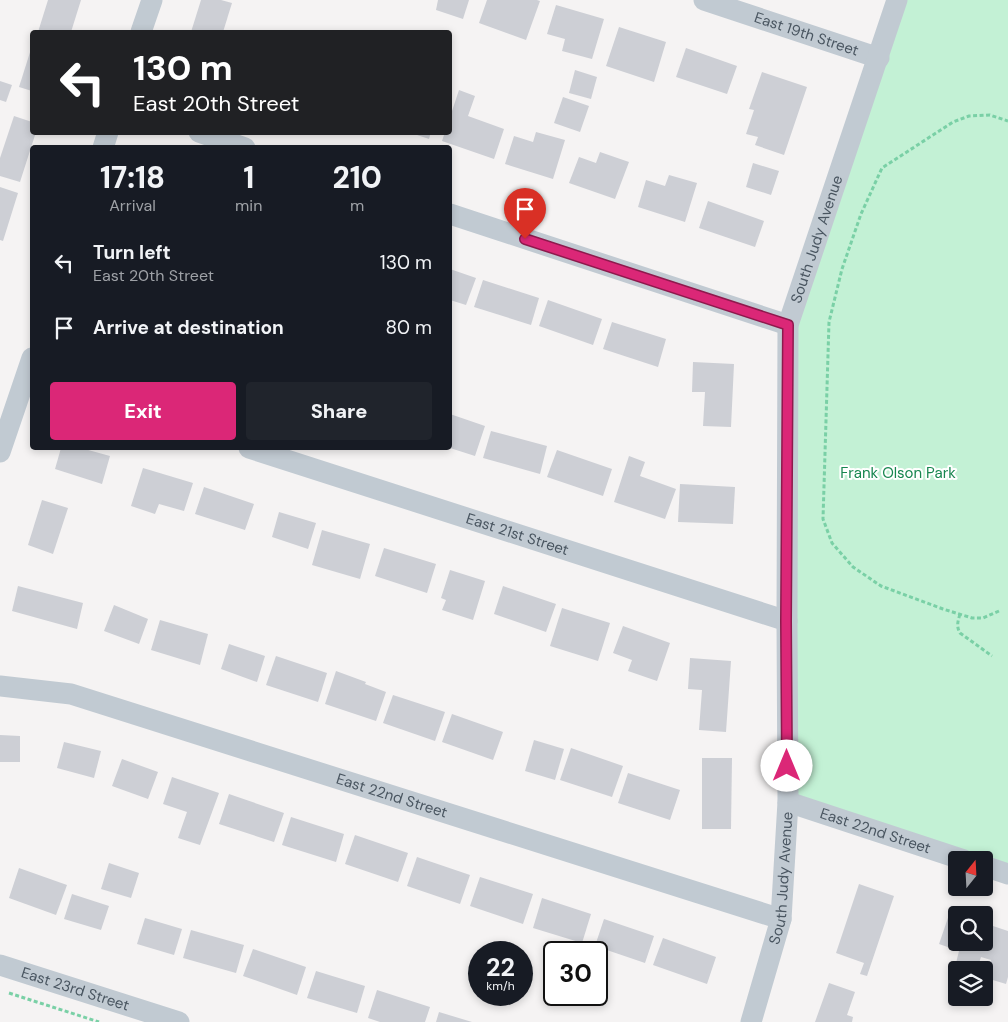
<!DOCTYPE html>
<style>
body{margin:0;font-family:"DM Sans",sans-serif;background:#20242c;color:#f1f3f6;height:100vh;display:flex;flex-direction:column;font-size:19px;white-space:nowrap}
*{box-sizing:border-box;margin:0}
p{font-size:16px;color:#9ea1a6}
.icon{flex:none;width:28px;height:28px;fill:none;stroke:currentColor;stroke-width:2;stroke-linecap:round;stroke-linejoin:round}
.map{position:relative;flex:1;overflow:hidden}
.side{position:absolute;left:30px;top:145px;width:422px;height:305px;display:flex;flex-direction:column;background:#171b24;border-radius:5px;box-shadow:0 2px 8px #0003}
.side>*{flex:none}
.top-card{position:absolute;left:30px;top:30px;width:422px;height:105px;border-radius:5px;box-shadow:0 2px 8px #0003;background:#202124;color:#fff;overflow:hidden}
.needle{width:32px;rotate:18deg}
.controls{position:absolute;left:948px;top:851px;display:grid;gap:10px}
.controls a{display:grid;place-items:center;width:45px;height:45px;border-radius:5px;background:#171b24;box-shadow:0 2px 8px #0003;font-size:25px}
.speed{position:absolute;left:468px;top:941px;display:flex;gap:10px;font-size:25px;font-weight:700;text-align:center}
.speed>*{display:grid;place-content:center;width:65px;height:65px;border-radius:50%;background:#171b24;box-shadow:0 2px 8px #0003;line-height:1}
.speed small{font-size:12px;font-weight:400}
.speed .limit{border:2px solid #111;border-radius:8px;background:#fff;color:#111}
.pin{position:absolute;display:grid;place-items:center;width:42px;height:42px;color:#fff;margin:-51px -21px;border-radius:50% 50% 50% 0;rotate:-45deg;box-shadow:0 0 5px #0007}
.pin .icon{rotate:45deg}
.me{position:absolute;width:55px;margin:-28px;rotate:0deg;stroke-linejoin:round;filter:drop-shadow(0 0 4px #0008)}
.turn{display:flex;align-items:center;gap:18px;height:105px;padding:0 20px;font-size:22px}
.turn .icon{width:65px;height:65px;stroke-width:2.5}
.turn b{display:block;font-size:35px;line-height:42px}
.eta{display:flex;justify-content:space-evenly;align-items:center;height:85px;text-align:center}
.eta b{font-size:30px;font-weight:800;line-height:35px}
.cta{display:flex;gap:10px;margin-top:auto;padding:10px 20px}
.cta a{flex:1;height:58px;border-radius:5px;background:#db2777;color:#fff;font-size:20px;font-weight:800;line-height:58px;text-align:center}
.cta a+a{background:#20242c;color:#f1f3f6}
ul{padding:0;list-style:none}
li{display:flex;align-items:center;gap:15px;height:65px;padding:0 20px}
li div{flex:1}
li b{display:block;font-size:19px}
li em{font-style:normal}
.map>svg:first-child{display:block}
.green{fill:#c3f1d5}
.building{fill:#cdcfd5}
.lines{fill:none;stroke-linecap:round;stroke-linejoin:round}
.path{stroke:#7ad0a6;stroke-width:3;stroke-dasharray:4 2.5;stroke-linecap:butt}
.street{stroke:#c1cad2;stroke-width:21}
.route-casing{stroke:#8e194d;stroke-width:12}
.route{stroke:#db2777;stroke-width:9}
.labels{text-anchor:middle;stroke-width:4;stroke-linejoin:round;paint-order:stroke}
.street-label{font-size:15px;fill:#4a5661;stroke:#fff}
.park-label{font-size:15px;fill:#17864f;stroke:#fff}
</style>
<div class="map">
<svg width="1008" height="1022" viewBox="0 0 1008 1022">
<rect width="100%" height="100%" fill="#f5f3f3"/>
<polygon class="green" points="895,0 1008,0 1008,874 984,860 964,860 788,802 788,325"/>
<g class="building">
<polygon points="48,0 81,0 71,32 38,32"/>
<polygon points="201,0 221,0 232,3 223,32 191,32"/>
<polygon points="438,0 469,0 463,19 436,10"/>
<polygon points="487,0 537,0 540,1 526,40 479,23"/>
<polygon points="556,5 604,19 592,59 562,51 565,39 547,34"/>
<polygon points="619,27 666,42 654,82 606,66"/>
<polygon points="32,46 32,91 19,87"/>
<polygon points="686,48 737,66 727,94 676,77"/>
<polygon points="575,70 597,77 591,99 569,93"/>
<polygon points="762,72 807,87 784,155 755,145 758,137 746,134 754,110 749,109"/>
<polygon points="0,81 12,85 6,102 0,100"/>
<polygon points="459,90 475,96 468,116 504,129 494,159 442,141 445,132 450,132 450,117"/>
<polygon points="563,97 589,106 580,132 554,123"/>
<polygon points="14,116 32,122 32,132 36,132 20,182 0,176 0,158"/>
<polygon points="408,132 431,132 429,139"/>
<polygon points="536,132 565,140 553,179 505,164 514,136 533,142"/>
<polygon points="600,152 629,162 615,199 569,183 579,157 596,163"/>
<polygon points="753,163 779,171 771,195 746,187"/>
<polygon points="669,175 697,183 685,222 638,207 646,180 665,186"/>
<polygon points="0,187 18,193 3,241 0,240"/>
<polygon points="708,201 764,221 755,247 699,228"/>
<polygon points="450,269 476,278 466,305 450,300"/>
<polygon points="483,280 539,298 531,325 474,307"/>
<polygon points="548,300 602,319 593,345 539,326"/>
<polygon points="612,322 666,339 658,367 603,349"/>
<polygon points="693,362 734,364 731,427 703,426 705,392 692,392"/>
<polygon points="450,414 485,426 475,456 450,448"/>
<polygon points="491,431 547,446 540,474 483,458"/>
<polygon points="61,448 81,448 110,456 102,484 55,469"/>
<polygon points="557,450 612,469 603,496 547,477"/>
<polygon points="629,456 645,462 640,476 676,489 665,519 614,502"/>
<polygon points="143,468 193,483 184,511 159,504 155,514 131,506"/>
<polygon points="680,484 735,487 733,524 678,522"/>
<polygon points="204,487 254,504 245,530 195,514"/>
<polygon points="42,500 68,508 53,554 28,545"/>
<polygon points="279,512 316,523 308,549 272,537"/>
<polygon points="322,530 370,544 360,579 312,565"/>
<polygon points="384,548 436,564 427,593 375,576"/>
<polygon points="450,570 485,581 473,620 442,610 446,600 441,598"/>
<polygon points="18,586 83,603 77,629 12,611"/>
<polygon points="503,586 556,604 546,632 494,614"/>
<polygon points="114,605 148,619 139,644 104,631"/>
<polygon points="562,608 610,623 598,661 550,646"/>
<polygon points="160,620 208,634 200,665 151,650"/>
<polygon points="623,626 670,643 657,681 628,671 632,660 613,653"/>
<polygon points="229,644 265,656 257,682 221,669"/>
<polygon points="276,656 327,673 318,702 266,685"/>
<polygon points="690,658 731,661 726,732 699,730 702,690 688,689"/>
<polygon points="336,671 366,682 365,684 386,692 376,721 325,704"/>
<polygon points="393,695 445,712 435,741 383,723"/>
<polygon points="452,714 503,732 493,760 442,742"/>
<polygon points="0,735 20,736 20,762 0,762"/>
<polygon points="534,740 564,749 555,780 525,771"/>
<polygon points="64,742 101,751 94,778 57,768"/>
<polygon points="571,748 623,766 612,797 560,780"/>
<polygon points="702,758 732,758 731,829 702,829"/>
<polygon points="122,759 158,772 148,799 112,786"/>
<polygon points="628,773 680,790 670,820 618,803"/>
<polygon points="172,777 219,793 200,845 178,838 187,812 163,804"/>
<polygon points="229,794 284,813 274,842 219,824"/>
<polygon points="291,817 344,834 336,862 282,845"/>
<polygon points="355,835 408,853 398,882 345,864"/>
<polygon points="417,857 470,875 460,904 407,886"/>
<polygon points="109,863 139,873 131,898 101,889"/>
<polygon points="19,868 67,885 56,915 9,898"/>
<polygon points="480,877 533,894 523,924 470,906"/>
<polygon points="859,884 894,896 867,976 860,974 864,963 836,953"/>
<polygon points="72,894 109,906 101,930 64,919"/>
<polygon points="542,898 591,914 582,943 533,928"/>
<polygon points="950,912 956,914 956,942 984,942 984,923 1008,931 1008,977 1006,984 986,978 991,960 981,957 977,969 956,963 959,951 939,944"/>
<polygon points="145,918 182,929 174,955 137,944"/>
<polygon points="604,919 654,936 645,963 595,946"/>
<polygon points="191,930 244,945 236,973 183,958"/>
<polygon points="663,938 716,957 707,984 653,965"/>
<polygon points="253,949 306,967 297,995 243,976"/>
<polygon points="316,971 365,986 357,1013 307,998"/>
<polygon points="829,983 855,992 847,1015 853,1017 852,1022 815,1022"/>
<polygon points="377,990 430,1007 425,1022 380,1022 368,1018"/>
<polygon points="439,1012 472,1022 436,1022"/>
</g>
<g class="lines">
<g class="path">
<polyline points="999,611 983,618 972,618 943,609 881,586 853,567 832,543 823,519 829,322 842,269 861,214 882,168 953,122 969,116 990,115 1008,121"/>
<path d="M960 614C958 621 956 626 960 633L992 656"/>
<polyline points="9,993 99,1022"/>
</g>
<g class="street">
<path id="s1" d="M704 0 879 58"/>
<polyline points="141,32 152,0"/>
<polyline points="199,132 245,148"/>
<polyline points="103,148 108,132"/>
<polyline points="450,214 788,325"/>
<path id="s2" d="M249 448 787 621"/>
<polyline points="0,452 32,358"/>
<path id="s3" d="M0 686 71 694 781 919"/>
<path id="s4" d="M788 802 964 860"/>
<polyline points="984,866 1008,874"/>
<path id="s5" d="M0 965 179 1022"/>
<path id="s6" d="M751 1022 781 919 788 802 787 621 788 325 897 0"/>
</g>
</g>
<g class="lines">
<defs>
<polyline id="route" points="525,239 788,325 786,621 787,766"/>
</defs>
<use href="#route" class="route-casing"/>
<use href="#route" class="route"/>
</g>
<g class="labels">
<g class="street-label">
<text dy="5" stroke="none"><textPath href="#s1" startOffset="108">East 19th Street</textPath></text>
<text dy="5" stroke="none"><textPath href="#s6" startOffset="792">South Judy Avenue</textPath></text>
<text dy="5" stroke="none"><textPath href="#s2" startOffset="282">East 21st Street</textPath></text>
<text dy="5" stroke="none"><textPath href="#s3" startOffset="408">East 22nd Street</textPath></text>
<text dy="5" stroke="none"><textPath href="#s4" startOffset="92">East 22nd Street</textPath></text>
<text dy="5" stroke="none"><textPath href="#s6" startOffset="148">South Judy Avenue</textPath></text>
<text dy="5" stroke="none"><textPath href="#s5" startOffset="79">East 23rd Street</textPath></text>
</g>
<g class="park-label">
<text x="898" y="478">Frank Olson Park</text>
</g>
</g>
</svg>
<div class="controls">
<a><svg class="needle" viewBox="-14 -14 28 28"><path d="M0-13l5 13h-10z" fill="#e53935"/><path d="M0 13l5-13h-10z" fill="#9ea1a6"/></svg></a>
<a><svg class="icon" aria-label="search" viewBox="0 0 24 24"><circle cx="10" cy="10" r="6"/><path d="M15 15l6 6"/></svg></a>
<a><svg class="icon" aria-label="layers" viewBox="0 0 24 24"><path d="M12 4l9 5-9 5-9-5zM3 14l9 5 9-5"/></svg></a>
</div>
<div class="speed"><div>22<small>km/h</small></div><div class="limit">30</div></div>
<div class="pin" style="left:525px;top:239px;background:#d93025"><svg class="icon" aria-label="arrive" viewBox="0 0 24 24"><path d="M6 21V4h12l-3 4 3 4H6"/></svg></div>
<svg class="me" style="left:787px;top:766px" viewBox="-20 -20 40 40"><circle r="19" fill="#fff"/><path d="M0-13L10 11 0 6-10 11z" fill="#db2777"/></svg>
<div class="top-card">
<div class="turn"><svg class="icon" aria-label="left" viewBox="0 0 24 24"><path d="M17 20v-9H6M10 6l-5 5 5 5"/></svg><div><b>130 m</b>East 20th Street</div></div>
</div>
<section class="side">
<div class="eta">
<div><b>17:18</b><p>Arrival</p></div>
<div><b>1</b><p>min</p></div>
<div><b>210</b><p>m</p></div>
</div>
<ul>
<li><svg class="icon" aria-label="left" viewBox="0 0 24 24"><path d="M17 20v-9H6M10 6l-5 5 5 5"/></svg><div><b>Turn left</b><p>East 20th Street</p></div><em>130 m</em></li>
<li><svg class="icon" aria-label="arrive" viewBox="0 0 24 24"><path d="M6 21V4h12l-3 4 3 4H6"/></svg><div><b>Arrive at destination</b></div><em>80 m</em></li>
</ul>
<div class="cta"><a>Exit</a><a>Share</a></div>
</section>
</div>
